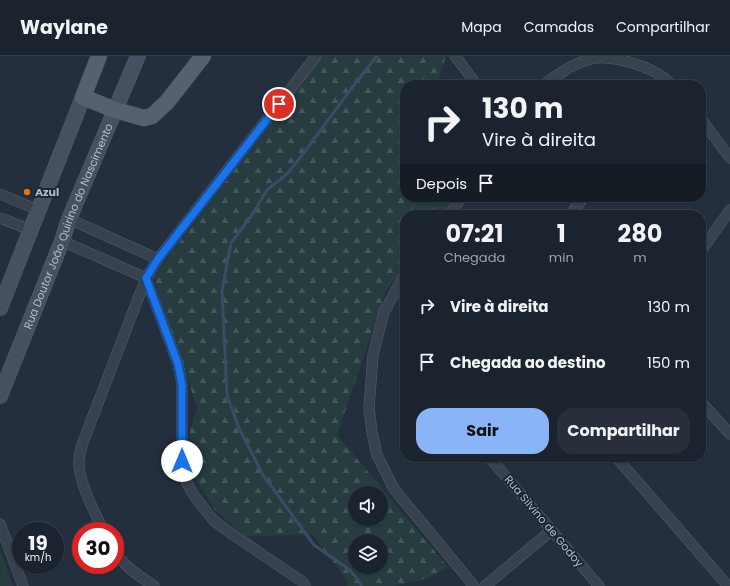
<!DOCTYPE html>
<html lang="pt">
<meta charset="utf-8">
<style>
body{margin:0;font-family:Poppins,sans-serif;background:#282f3a;color:#f1f3f6;height:100vh;display:flex;flex-direction:column;font-size:15px;white-space:nowrap}
*{box-sizing:border-box;margin:0}
p{font-size:13px;color:#a0a4aa}
.icon{flex:none;width:22px;height:22px;fill:none;stroke:currentColor;stroke-width:2;stroke-linecap:round;stroke-linejoin:round}
.map{position:relative;flex:1;overflow:hidden}
.details{position:absolute;left:400px;top:154px;width:306px;height:252px;display:flex;flex-direction:column;background:#1b232e;border-radius:16px;box-shadow:0 1px 3px #0004,0 0 0 1px #39404a}
.details>*{flex:none}
.top-card{position:absolute;left:400px;top:24px;width:306px;height:122px;border-radius:16px;box-shadow:0 1px 3px #0004,0 0 0 1px #39404a;background:#1b232e;color:#f1f3f6;overflow:hidden}
.tools{position:absolute;left:348px;top:430px;display:grid;gap:8px}
.tools a{display:grid;place-items:center;width:40px;height:40px;border-radius:50%;background:#1b232e;box-shadow:0 1px 3px #0004,0 0 0 1px #39404a;font-size:20px}
.speed{position:absolute;left:12px;top:466px;display:flex;gap:8px;font-size:20px;font-weight:700;text-align:center}
.speed>*{display:grid;place-content:center;width:52px;height:52px;border-radius:50%;background:#1b232e;box-shadow:0 1px 3px #0004,0 0 0 1px #39404a;line-height:1}
.speed small{font-size:10px;font-weight:400}
.speed .limit{border:6px solid #d22;background:#fff;color:#111}
.pin{position:absolute;display:grid;place-items:center;width:34px;height:34px;color:#fff;margin:-17px;border:2px solid #fff;border-radius:50%;box-shadow:0 1px 4px #0007}
.me{position:absolute;width:44px;margin:-22px;rotate:0deg;stroke-linejoin:round;filter:drop-shadow(0 0 3px #0008)}
.turn{display:flex;align-items:center;gap:14px;height:84px;padding:0 16px;font-size:18px}
.turn .icon{width:52px;height:52px;stroke-width:2.5}
.turn b{display:block;font-size:28px;line-height:34px}
.then{display:flex;align-items:center;height:38px;padding:0 16px;background:#0003;gap:8px;font-size:15px}
.eta{display:flex;justify-content:space-evenly;align-items:center;height:68px;text-align:center}
.eta b{font-size:24px;font-weight:700;line-height:28px}
.button{display:flex;gap:8px;margin-top:auto;padding:8px 16px}
.button a{flex:1;height:46px;border-radius:16px;background:#8ab4f8;color:#111;font-size:16px;font-weight:700;line-height:46px;text-align:center}
.button a+a{background:#282f3a;color:#f1f3f6}
ul{padding:0;list-style:none}
li{display:flex;align-items:center;gap:12px;height:56px;padding:0 16px}
li div{flex:1}
li b{display:block;font-size:15px}
li em{font-style:normal}
header{display:flex;align-items:center;gap:24px;box-sizing:border-box;height:56px;padding:0 20px;background:#1b232e;border-bottom:1px solid #39404a}
header strong{font-size:19px}
nav{display:flex;gap:22px;margin-inline-start:auto;font-size:14px}
.map>svg:first-child{display:block}
.green{fill:#263c3f}
.forest{fill:url(#forest-firs);fill-rule:evenodd}
.lines{fill:none;stroke-linecap:round;stroke-linejoin:round}
.stream{stroke:#394c67;stroke-width:3}
.street-casing{stroke:#565f6c;stroke-width:11}
.secondary-casing{stroke:#565f6c;stroke-width:16}
.primary-casing{stroke:#414a57;stroke-width:17}
.street{stroke:#38414e;stroke-width:10}
.secondary{stroke:#465061;stroke-width:15}
.primary{stroke:#56606e;stroke-width:16}
.route-casing{stroke:#114b97;stroke-width:10}
.route{stroke:#1a73e8;stroke-width:7}
.food-dot{fill:#e8710a;stroke:#1d2633;stroke-width:1.5}
.labels{text-anchor:middle;stroke-width:4;stroke-linejoin:round;paint-order:stroke}
.poi-label{font-size:11px;font-weight:bold;fill:#b4bcc9;stroke:#1d2633;text-anchor:start}
.street-label{font-size:11px;fill:#b4bcc9;stroke:#1d2633}
</style>
<header>
<strong>Waylane</strong>
<nav><a>Mapa</a><a>Camadas</a><a>Compartilhar</a></nav>
</header>
<div class="map">
<svg width="730" height="530" viewBox="0 0 730 530">
<defs>
<pattern id="forest-firs" width="22" height="20" patternUnits="userSpaceOnUse"><rect width="22" height="20" fill="#263c3f"/><path d="M5 1l3.5 6h-7zM16 11l3.5 6h-7z" fill="#435659"/></pattern>
</defs>
<rect width="100%" height="100%" fill="#242f3e"/>
<polygon class="green" points="0,494 13,530 0,530"/>
<path class="forest" d="M322 0H446L437 29H405V141H462L443 159H405V209L386 235 337 379 448 511 429 522 393 530H347L348 525 312 479 245 480 215 454 196 423 189 380 197 351 153 221ZM355 437H381V463H355ZM355 485H381V511H355Z"/>
<g class="lines">
<polyline class="stream" points="361,530 361,528 350,514 314,489 263,419 238,370 227,339 222,235 231,187 252,159 267,134 288,117 303,98 351,33 377,0"/>
<defs>
<g id="street">
<polyline points="455,0 477,29"/>
<path d="M544 29C548 24 554 21 559 18 570 10 582 5 595 2 618 0 657 12 672 29"/>
<polyline points="701,63 730,102"/>
<polyline points="0,138 38,154"/>
<polyline points="449,159 462,141"/>
<polyline points="570,159 584,141"/>
<polyline points="0,162 31,174"/>
<polyline points="69,163 158,203"/>
<polyline points="62,185 146,222"/>
<polyline points="701,195 730,154"/>
<polyline points="405,218 384,256 373,299 369,352 372,376 377,399 394,433 474,530"/>
<polyline points="146,222 178,308 182,329 182,405 187,427 193,438 213,464 232,478 303,526 305,530"/>
<polyline points="701,346 730,378"/>
<polyline points="489,401 599,530"/>
<polyline points="616,401 728,530"/>
<polyline points="0,468 23,530"/>
<path d="M104 475C95 458 80 428 79 409 78 397 84 384 88 373L146 222 158 203 316 0"/>
<path d="M115 496C126 512 138 519 154 530"/>
<polyline points="485,530 552,474"/>
</g>
<g id="secondary">
<polyline points="0,252 83,41"/>
<path id="s1" d="M0 340 62 185 69 163 138 0"/>
</g>
<polyline id="primary" points="99,0 83,41 115,54 144,62 152,60 167,46 203,0"/>
</defs>
<use href="#street" class="street-casing"/>
<use href="#secondary" class="secondary-casing"/>
<use href="#primary" class="primary-casing"/>
<use href="#street" class="street"/>
<use href="#secondary" class="secondary"/>
<use href="#primary" class="primary"/>
</g>
<g class="lines">
<defs>
<polyline id="route" points="182,405 182,329 178,308 146,222 158,203 279,48"/>
</defs>
<use href="#route" class="route-casing"/>
<use href="#route" class="route"/>
</g>
<circle class="food-dot" cx="27" cy="136" r="4"/>
<g class="labels">
<g class="poi-label">
<text x="35" y="140">Azul</text>
</g>
<g class="street-label">
<text dy="4" stroke="none"><textPath href="#s1" startOffset="183">Rua Doutor João Quirino do Nascimento</textPath></text>
<text transform="translate(544 465) rotate(50)" y="4">Rua Silvino de Godoy</text>
</g>
</g>
</svg>
<div class="tools">
<a><svg class="icon" aria-label="sound" viewBox="0 0 24 24"><path d="M4 9h4l5-4v14l-5-4H4zM17 9q2 3 0 6"/></svg></a>
<a><svg class="icon" aria-label="layers" viewBox="0 0 24 24"><path d="M12 4l9 5-9 5-9-5zM3 14l9 5 9-5"/></svg></a>
</div>
<div class="speed"><div>19<small>km/h</small></div><div class="limit">30</div></div>
<div class="pin" style="left:279px;top:48px;background:#d93025"><svg class="icon" aria-label="arrive" viewBox="0 0 24 24"><path d="M6 21V4h12l-3 4 3 4H6"/></svg></div>
<svg class="me" style="left:182px;top:405px" viewBox="-20 -20 40 40"><circle r="19" fill="#fff"/><path d="M0-13L10 11 0 6-10 11z" fill="#1a73e8"/></svg>
<div class="top-card">
<div class="turn"><svg class="icon" aria-label="right" viewBox="0 0 24 24"><path d="M7 20v-9h11M14 6l5 5-5 5"/></svg><div><b>130 m</b>Vire à direita</div></div>
<div class="then">Depois<svg class="icon" aria-label="arrive" viewBox="0 0 24 24"><path d="M6 21V4h12l-3 4 3 4H6"/></svg></div>
</div>
<section class="details">
<div class="eta">
<div><b>07:21</b><p>Chegada</p></div>
<div><b>1</b><p>min</p></div>
<div><b>280</b><p>m</p></div>
</div>
<ul>
<li><svg class="icon" aria-label="right" viewBox="0 0 24 24"><path d="M7 20v-9h11M14 6l5 5-5 5"/></svg><div><b>Vire à direita</b></div><em>130 m</em></li>
<li><svg class="icon" aria-label="arrive" viewBox="0 0 24 24"><path d="M6 21V4h12l-3 4 3 4H6"/></svg><div><b>Chegada ao destino</b></div><em>150 m</em></li>
</ul>
<div class="button"><a>Sair</a><a>Compartilhar</a></div>
</section>
</div>
